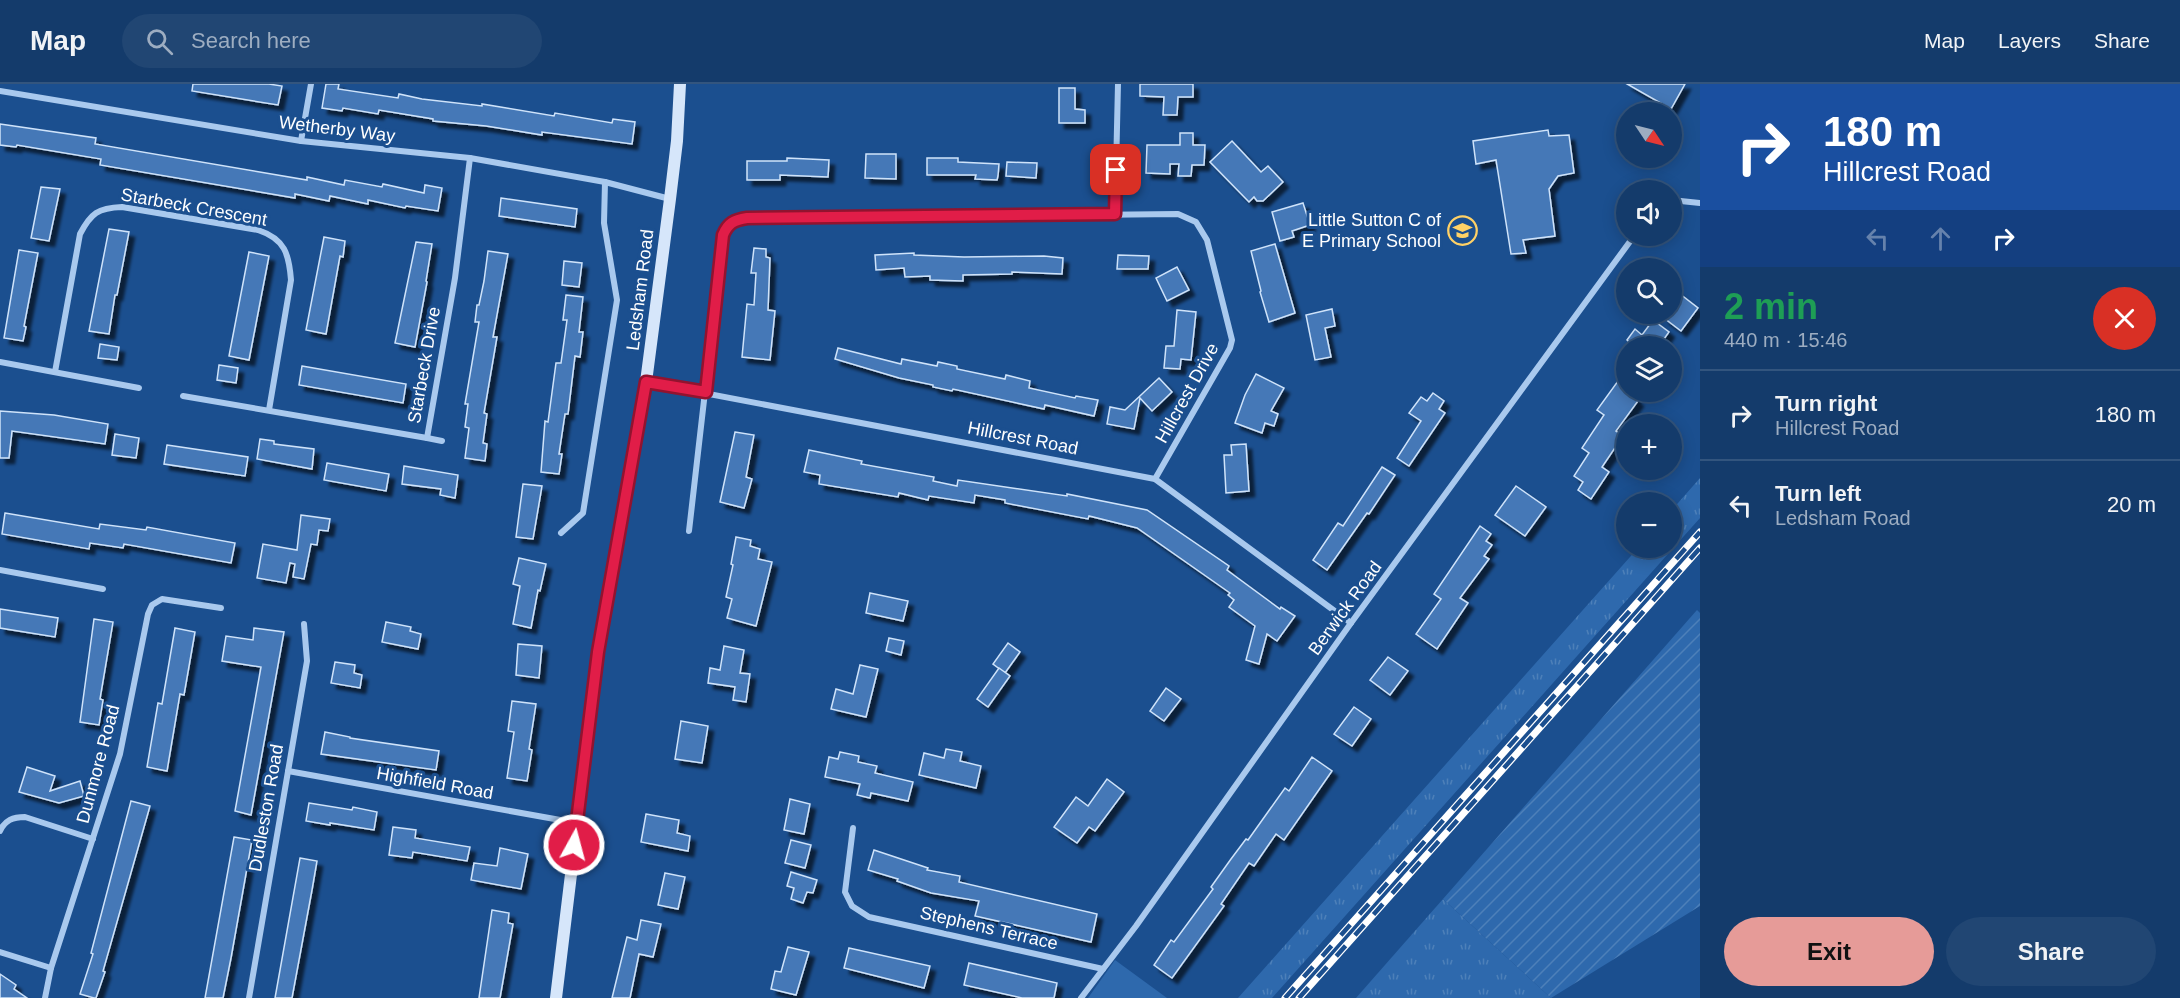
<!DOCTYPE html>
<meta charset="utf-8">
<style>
body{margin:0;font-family:Arial,sans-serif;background:#214673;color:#f1f3f6;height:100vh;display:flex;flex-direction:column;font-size:22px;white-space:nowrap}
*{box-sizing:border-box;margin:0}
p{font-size:20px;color:#9dadc1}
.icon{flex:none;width:33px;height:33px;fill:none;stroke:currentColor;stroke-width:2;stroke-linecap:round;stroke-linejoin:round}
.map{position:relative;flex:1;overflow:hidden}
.sheet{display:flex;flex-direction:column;background:#143b6b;width:480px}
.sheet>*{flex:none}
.top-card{background:#1a4fa0;color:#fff;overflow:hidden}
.needle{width:39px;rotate:125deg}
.buttons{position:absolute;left:1616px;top:18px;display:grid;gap:12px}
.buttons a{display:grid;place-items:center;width:66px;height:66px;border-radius:50%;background:#143b6b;box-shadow:0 3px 15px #0003,0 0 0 2px #33557e;font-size:30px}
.pin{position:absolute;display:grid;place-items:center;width:51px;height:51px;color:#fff;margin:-26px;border-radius:12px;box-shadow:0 3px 9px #0006}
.me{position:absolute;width:66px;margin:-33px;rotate:7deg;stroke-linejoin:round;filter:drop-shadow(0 0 4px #0008)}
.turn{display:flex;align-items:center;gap:21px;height:126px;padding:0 24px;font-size:27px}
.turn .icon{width:78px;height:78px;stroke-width:2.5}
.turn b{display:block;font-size:42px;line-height:51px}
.lanes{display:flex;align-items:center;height:57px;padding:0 24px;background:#0003;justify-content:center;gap:30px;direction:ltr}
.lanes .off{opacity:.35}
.round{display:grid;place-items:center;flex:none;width:63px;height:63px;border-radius:32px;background:#214673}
.head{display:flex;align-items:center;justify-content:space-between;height:102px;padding:0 24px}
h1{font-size:36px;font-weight:800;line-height:45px;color:#1e9e55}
.button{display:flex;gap:12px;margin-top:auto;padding:12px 24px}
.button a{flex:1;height:69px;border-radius:36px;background:#e69b98;color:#111;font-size:24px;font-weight:800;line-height:69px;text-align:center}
.button a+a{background:#214673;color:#f1f3f6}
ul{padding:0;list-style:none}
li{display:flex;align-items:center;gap:18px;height:90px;padding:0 24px;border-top:2px solid #33557e}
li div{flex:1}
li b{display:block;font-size:22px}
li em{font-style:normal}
header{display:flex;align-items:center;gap:36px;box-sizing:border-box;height:84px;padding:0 30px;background:#143b6b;border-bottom:2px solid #33557e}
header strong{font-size:28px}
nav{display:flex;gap:33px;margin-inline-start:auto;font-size:21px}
.search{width:420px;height:54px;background:#214673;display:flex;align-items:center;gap:15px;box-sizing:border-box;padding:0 21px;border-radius:33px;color:#9dadc1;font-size:22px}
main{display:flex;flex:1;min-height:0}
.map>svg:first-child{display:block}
.grass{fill:url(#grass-tufts)}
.garden{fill:url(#garden-furrows)}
.pitch{fill:#2e69ad}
.building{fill:#4478b7;stroke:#cfe3fa;stroke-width:1.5;filter:url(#shadow)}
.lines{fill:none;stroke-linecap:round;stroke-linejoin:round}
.street{stroke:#a9c9ee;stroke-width:6}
.secondary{stroke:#d6e6fa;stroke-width:12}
.rail-casing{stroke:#fff;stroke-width:7}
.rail{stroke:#1b4f8f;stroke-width:4.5;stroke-dasharray:14;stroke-linecap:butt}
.route-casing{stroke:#92132f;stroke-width:15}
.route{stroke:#e11d48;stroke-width:10}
.labels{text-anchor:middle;stroke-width:6;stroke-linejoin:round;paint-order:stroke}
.street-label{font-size:18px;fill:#fff;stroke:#1b4f8f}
.poi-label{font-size:18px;fill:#fff;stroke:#1b4f8f;text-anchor:end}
</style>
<header>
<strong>Map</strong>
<div class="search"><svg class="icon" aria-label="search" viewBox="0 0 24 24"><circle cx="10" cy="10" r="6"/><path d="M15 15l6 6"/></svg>Search here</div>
<nav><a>Map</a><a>Layers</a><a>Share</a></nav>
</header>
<main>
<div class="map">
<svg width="1700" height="914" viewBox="0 0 1700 914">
<defs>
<pattern id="grass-tufts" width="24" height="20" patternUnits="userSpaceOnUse" patternTransform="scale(1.5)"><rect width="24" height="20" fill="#2e69ad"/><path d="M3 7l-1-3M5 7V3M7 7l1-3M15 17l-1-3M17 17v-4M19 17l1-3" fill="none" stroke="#4d80b9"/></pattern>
<pattern id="garden-furrows" width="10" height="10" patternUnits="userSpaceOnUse" patternTransform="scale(1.5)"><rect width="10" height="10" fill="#2e69ad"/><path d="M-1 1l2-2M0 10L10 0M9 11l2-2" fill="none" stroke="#4d80b9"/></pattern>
<filter id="shadow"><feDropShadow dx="5.5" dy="5.5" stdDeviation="1.5" flood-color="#0009"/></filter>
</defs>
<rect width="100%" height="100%" fill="#1b4f8f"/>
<g class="grass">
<polygon points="1700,394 1700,434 1272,914 1238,914 1638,464 1671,464 1671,427"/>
<polygon points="1443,815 1551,914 1356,914"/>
</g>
<polygon class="garden" points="1697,526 1700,529 1700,822 1551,914 1443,815"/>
<polygon class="pitch" points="1115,876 1167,914 1088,914"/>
<g class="building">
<polygon points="193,0 269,0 282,2 278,21 192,7"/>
<polygon points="326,0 339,0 338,5 398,14 399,10 422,15 482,22 482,20 554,32 555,29 612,39 613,35 635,38 632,60 542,48 542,51 486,42 433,37 433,35 379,26 378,30 343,24 342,27 322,24"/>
<polygon points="1140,0 1193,0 1193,13 1178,13 1177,31 1163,31 1164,13 1140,12"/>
<polygon points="1627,0 1685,0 1671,25"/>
<polygon points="1059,4 1075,4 1075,25 1085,26 1085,39 1059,39"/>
<polygon points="0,40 96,54 95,60 307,96 307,93 344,101 345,96 382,103 383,100 424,109 425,101 442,104 438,127 406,122 405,124 368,116 368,120 330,112 329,117 295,110 295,114 100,81 101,75 17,61 16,63 0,61"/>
<polygon points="1548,46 1549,52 1569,51 1574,89 1558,92 1549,105 1555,152 1523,156 1526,169 1511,170 1496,76 1476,80 1473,57"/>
<polygon points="1180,49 1193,49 1193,61 1205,61 1204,81 1192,81 1191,92 1178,92 1179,80 1170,80 1170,90 1146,89 1147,61 1180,61"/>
<polygon points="1232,57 1261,88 1268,82 1283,98 1263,117 1257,117 1254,113 1249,118 1210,78"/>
<polygon points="866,70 896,70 896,95 865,94"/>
<polygon points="787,74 829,76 828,93 780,91 780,96 747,96 747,77 787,77"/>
<polygon points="927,74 958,74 958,78 999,80 998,92 997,96 975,95 976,91 927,91"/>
<polygon points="1007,78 1037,79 1036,94 1006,92"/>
<polygon points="41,103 60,105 49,157 31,154"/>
<polygon points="501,114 577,125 575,143 499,132"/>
<polygon points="1303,119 1310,141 1292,147 1294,153 1280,157 1272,128"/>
<polygon points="109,145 129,148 117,211 115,211 109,250 89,247"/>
<polygon points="324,153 345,157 343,173 340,172 326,250 306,246"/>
<polygon points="416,158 432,160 426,197 427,198 415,263 395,259"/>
<polygon points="1275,160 1295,229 1269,238 1260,208 1261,207 1251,167"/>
<polygon points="754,164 766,165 766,173 770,174 768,226 775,227 770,276 742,273 747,220 754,221 756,189 751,189"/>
<polygon points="19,166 38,169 24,242 26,243 23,257 4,254"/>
<polygon points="488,167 508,170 493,253 497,253 484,329 487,330 483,359 487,360 485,377 465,374 469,344 465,343 468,320 465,320 479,238 475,238 477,221 479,221 484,197"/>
<polygon points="249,168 269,172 249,276 229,272"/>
<polygon points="914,169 914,171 964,173 1044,172 1063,174 1062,190 1012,188 1012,190 963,191 963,197 930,196 930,192 905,193 904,184 876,186 875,171"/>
<polygon points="1118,171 1149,172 1148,185 1117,185"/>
<polygon points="564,177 582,179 579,203 562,201"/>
<polygon points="1177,183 1189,206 1167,217 1156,194"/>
<polygon points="1671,203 1698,224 1681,247 1664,234 1667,230 1671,230"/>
<polygon points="566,211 583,213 579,248 583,248 580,273 575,272 568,330 565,330 559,370 562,370 559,390 541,388 545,337 548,338 556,279 561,279 567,236 563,236"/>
<polygon points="1332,225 1335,242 1325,244 1331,273 1315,276 1306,231"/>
<polygon points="1177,226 1196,228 1191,276 1181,275 1180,285 1164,284 1166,262 1174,262"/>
<polygon points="1653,236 1669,248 1659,262 1633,262 1627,256 1635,245 1642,251"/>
<polygon points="100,260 119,263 117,276 98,274"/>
<polygon points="838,264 901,280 902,275 937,282 938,278 957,282 957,285 1005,295 1006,291 1030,297 1029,304 1075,314 1076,312 1098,316 1094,332 1045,321 1044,325 953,305 952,307 933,303 933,301 899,294 835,275"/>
<polygon points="219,281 238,284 236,299 217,296"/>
<polygon points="302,282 406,300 403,319 299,301"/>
<polygon points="1626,286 1626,308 1639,308 1634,314 1638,317 1616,347 1623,352 1602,383 1609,388 1591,415 1578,406 1583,398 1574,392 1589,369 1582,364 1604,331 1597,326"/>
<polygon points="1256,290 1284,304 1271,327 1278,330 1274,342 1265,339 1262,349 1235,339 1245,311"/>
<polygon points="1159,294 1172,308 1152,327 1140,314 1134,345 1107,340 1110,323 1125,326"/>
<polygon points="1433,309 1444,317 1439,325 1445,329 1409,382 1397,374 1421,337 1409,329 1421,313 1427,317"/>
<polygon points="0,327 54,331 108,340 105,360 12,347 9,374 0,374"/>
<polygon points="735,348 754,351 746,393 752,395 744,424 720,418"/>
<polygon points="115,350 139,354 136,374 112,371"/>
<polygon points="260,355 274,357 274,360 314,365 312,385 257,375"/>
<polygon points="1246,360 1249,407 1226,409 1224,371 1232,371 1231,361"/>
<polygon points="167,361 248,373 245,392 164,380"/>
<polygon points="809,366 862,377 861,380 934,393 933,397 957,402 958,396 1067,412 1067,410 1147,426 1229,482 1227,486 1280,525 1281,523 1295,532 1277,557 1267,550 1259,580 1246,576 1255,542 1229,523 1234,516 1228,511 1230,509 1137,444 1089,432 1088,435 1005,419 1005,416 975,411 974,419 929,412 928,416 899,409 898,413 819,400 820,391 804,388"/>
<polygon points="327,379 389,390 386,407 324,396"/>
<polygon points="404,382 458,391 455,414 440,411 441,405 402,400"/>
<polygon points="1382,383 1395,391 1369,430 1367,429 1327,486 1313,476 1338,439 1343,442"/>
<polygon points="523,400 542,402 533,455 516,453"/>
<polygon points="1516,402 1546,423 1525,452 1495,431"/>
<polygon points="5,429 99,445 100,440 146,446 147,443 235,459 231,479 124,460 123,464 90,459 89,465 2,450"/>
<polygon points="301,431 330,435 328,447 319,446 317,461 311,460 304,495 293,493 295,480 290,479 286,499 257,494 263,460 297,466"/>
<polygon points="1480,442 1491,450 1486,457 1492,461 1484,472 1489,475 1460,514 1468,519 1437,565 1416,550 1441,515 1434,510"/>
<polygon points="736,453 751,456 750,462 760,465 758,475 772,478 756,542 727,534 732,515 726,513 733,481 731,480"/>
<polygon points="519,474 546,480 540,507 538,506 531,544 513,540 520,502 513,500"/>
<polygon points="870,509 908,517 903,537 866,529"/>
<polygon points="0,525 58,534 55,553 0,544"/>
<polygon points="94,535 113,538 100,615 103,616 99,641 80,638"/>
<polygon points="386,538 411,543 410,547 421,550 418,565 382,558"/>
<polygon points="175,544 195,548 184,611 180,610 167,687 147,683 158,619 162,620"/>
<polygon points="254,544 284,548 251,731 235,727 261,583 222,577 226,552 253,556"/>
<polygon points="889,554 904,557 901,571 886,567"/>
<polygon points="1008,559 1020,568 1005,589 993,580"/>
<polygon points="518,560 542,562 539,594 516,591"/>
<polygon points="724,562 744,566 740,589 750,590 746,618 733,616 735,603 708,599 710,584 720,586"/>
<polygon points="1388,573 1408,587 1390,611 1370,596"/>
<polygon points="335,578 355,581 354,589 362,591 360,604 331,599"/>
<polygon points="860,581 878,585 866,633 831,625 836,605 853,610"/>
<polygon points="999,584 1010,592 988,623 977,615"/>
<polygon points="1166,604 1181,615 1164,637 1150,627"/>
<polygon points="512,617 536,620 529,665 532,666 527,697 507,694 514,648 508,647"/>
<polygon points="1354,623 1371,635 1352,662 1334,650"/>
<polygon points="681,637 708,642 702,679 675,675"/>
<polygon points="325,648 350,653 350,654 439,667 436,686 321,670"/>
<polygon points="946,665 962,668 960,677 981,682 976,704 919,691 924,669 944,674"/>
<polygon points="840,668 859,672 858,678 877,682 875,689 913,698 908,717 871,709 870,714 857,711 860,700 825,693 829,673 838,675"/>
<polygon points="1312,673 1332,687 1284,756 1276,750 1254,782 1249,779 1221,820 1224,822 1172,894 1154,881 1171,856 1174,858 1213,805 1211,803 1231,775 1246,755 1248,756 1285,704 1289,707"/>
<polygon points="27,683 55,692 50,707 80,697 84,712 59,719 19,708"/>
<polygon points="1107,695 1124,708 1095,747 1089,743 1077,759 1054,743 1076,713 1088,722"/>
<polygon points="790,715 810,720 804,750 784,746"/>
<polygon points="131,717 150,722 103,887 105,888 96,914 94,914 80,910 93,870 91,869"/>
<polygon points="309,719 352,726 353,723 377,728 374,746 330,739 330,741 306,737"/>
<polygon points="646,730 679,736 677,749 690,752 688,767 641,758"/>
<polygon points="393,743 416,746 415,754 470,763 467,777 413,768 412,774 389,771"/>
<polygon points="234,753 252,756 231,874 223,914 205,914"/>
<polygon points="791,756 811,761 805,784 785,779"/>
<polygon points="500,764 528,770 521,805 471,796 474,779 497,782"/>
<polygon points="874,766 928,784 927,786 960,792 959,798 1097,830 1091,858 975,832 979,817 931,809 897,797 898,795 868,786"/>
<polygon points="300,774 317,777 312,806 292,914 275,914"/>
<polygon points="791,788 817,796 813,809 807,808 803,819 791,815 794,804 787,802"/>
<polygon points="665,789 685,793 678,825 658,821"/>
<polygon points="492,826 509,829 508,839 513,840 500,914 479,914"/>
<polygon points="641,836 661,840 653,873 639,870 630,914 612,914 627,853 637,856"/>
<polygon points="788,863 809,868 796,911 771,905 775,887 781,888"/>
<polygon points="849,864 930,882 924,904 844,884"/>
<polygon points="969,879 1057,899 1054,914 1022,914 964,901"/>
<polygon points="0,890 16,901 14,905 27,914 0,914"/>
</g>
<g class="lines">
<g class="street">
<polyline points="0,7 301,57 470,74 605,98 670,115"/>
<polyline points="301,57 311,0"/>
<polyline points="1671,116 1700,119"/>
<polyline points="1115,130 1118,0"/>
<polyline points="0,278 139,304"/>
<path d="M55 288 80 150C91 129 98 124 122 123L258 146C285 155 289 170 291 196L269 326"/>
<polyline points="646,298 1155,395 1351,539"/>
<polyline points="183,312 427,354 455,194 470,74"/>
<polyline points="427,354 442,357"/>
<polyline points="689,447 723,151 727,141 737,135 1178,130 1196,138 1207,156 1232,256 1230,264 1155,395"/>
<polyline points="561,449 583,429 617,216 604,139 605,98"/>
<polyline points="0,486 103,505"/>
<polyline points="288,687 577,739"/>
<polyline points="853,744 845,808 852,822 869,833 1103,885"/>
<path d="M0 747C5 736 13 733 25 733L93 755"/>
<polyline points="0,868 51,884"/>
<polyline points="45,914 51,884 120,670 148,530 152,521 162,515 221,524"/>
<polyline points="249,914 307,577 304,540"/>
<polyline points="1081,914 1136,842 1351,539 1634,152"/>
</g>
<polyline class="secondary" points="556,914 598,568 646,298 670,115 677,57 680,0"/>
<defs>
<g id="rail">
<polyline points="1285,914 1700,448"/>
<polyline points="1299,914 1700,464"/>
</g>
</defs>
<use href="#rail" class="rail-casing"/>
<use href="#rail" class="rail"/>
</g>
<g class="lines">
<defs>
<path id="route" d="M574 761 598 568 646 298 706 308 723 151C728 139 734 136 747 134L1115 130 1116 86"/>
</defs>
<use href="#route" class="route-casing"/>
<use href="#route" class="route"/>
</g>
<defs>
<symbol id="school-ring" viewBox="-11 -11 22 22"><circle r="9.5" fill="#1b4f8f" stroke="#ffd166" stroke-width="1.5"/><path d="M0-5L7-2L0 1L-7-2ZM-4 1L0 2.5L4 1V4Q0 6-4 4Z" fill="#ffd166"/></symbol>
</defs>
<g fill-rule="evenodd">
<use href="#school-ring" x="1446" y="130" width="33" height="33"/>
</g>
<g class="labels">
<g class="street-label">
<text transform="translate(337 45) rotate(7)" y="6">Wetherby Way</text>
<text transform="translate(194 123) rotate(10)" y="6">Starbeck Crescent</text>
<text transform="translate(640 206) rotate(-83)" y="6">Ledsham Road</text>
<text transform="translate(424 281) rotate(-80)" y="6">Starbeck Drive</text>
<text transform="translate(1187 309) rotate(-61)" y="6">Hillcrest Drive</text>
<text transform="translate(1023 354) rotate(11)" y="6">Hillcrest Road</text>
<text transform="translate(1345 524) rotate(-54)" y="6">Berwick Road</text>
<text transform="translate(98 680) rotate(-75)" y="6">Dunmore Road</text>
<text transform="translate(435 699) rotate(10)" y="6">Highfield Road</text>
<text transform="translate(266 724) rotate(-80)" y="6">Dudleston Road</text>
<text transform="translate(989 844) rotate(13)" y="6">Stephens Terrace</text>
</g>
<g class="poi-label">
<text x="1441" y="142">Little Sutton C of<tspan x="1441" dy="21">E Primary School</tspan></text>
</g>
</g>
</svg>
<div class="buttons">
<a><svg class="needle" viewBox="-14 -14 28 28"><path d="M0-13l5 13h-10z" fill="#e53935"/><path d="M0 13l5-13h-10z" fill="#9dadc1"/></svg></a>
<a><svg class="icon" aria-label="sound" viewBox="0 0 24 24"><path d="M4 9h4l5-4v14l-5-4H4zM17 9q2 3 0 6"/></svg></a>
<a><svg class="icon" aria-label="search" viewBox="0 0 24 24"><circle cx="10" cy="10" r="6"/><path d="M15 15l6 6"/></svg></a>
<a><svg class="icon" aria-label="layers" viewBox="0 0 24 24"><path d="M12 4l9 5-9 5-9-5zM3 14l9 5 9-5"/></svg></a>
<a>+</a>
<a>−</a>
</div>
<div class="pin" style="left:1116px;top:86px;background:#d93025"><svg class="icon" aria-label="arrive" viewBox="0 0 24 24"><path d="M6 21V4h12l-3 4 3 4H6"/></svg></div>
<svg class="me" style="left:574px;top:761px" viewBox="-20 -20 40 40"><circle r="17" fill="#e11d48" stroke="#fff" stroke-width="3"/><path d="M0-11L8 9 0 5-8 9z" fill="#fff"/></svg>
</div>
<section class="sheet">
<div class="top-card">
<div class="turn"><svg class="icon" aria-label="right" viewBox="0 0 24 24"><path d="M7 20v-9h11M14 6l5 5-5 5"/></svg><div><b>180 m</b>Hillcrest Road</div></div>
<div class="lanes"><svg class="icon off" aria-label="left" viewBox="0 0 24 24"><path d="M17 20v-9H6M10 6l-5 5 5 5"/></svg><svg class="icon off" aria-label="ahead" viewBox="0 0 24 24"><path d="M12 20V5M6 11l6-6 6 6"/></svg><svg class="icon" aria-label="right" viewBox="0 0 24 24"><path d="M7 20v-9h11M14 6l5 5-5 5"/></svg></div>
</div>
<div class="head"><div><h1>2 min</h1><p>440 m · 15:46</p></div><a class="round" style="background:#d93025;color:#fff"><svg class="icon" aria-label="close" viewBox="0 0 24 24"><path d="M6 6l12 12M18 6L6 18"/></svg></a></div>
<ul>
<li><svg class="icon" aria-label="right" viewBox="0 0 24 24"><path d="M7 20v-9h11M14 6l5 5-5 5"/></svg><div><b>Turn right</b><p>Hillcrest Road</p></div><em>180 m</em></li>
<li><svg class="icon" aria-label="left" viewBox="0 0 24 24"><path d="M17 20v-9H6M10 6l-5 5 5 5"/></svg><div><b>Turn left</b><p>Ledsham Road</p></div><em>20 m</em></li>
</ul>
<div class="button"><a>Exit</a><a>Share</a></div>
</section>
</main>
